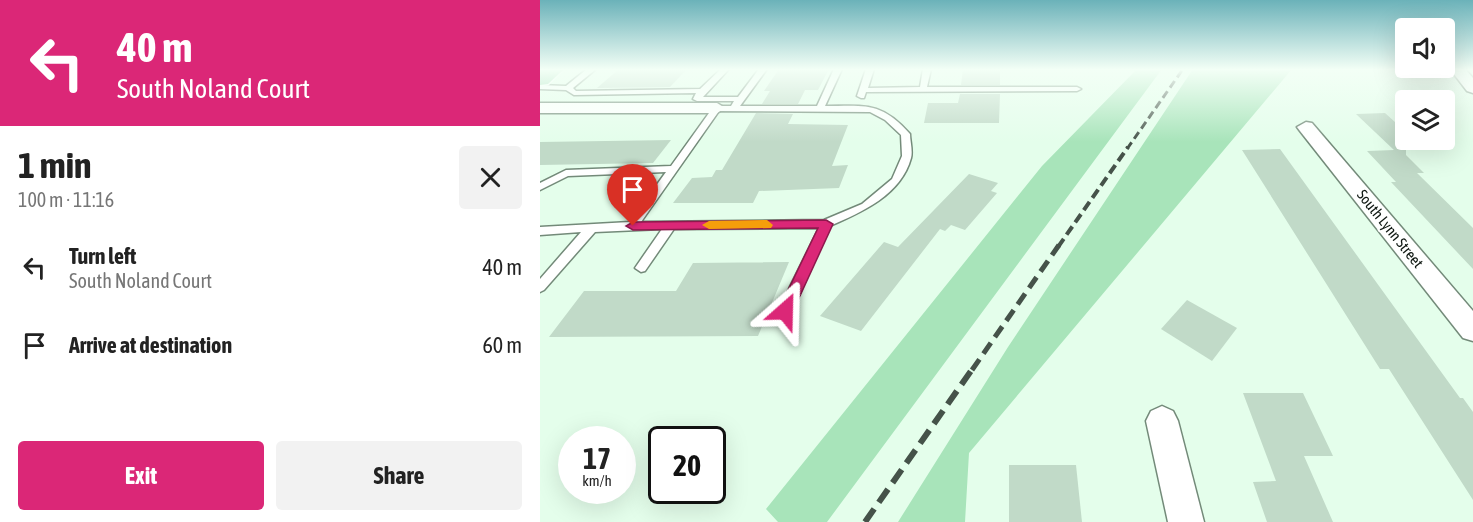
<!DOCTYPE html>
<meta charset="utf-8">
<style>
body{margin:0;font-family:"Asap Condensed",sans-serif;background:#f2f2f2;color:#222;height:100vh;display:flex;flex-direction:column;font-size:22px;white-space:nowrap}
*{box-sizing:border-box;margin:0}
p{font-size:20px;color:#767676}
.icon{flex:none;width:33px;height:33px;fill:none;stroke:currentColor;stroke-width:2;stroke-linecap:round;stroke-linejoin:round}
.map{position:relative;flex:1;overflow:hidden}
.side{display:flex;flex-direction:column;background:#fff;width:540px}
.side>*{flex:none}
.top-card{background:#db2777;color:#fff;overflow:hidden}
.controls{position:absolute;left:855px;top:18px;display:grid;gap:12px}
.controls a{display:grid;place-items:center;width:60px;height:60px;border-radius:6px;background:#fff;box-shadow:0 6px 24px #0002;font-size:30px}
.speed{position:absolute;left:18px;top:426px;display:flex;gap:12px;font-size:30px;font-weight:700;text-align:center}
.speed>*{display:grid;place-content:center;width:78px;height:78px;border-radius:50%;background:#fff;box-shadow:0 6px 24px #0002;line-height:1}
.speed small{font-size:15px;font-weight:400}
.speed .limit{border:3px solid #111;border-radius:9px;background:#fff;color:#111}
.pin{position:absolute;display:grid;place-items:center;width:51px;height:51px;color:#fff;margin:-62px -26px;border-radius:50% 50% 50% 0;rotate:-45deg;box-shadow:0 0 6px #0007}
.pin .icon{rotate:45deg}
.me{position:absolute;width:66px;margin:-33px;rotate:25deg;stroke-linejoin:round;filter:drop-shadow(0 0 4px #0008)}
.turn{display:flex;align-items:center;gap:21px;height:126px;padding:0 18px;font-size:27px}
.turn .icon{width:78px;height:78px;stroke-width:2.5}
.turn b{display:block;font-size:42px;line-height:51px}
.round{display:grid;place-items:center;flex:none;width:63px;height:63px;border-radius:6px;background:#f2f2f2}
.overview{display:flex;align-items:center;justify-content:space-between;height:102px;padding:0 18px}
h1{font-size:36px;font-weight:700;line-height:45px}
.action{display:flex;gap:12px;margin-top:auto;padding:12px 18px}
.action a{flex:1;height:69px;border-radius:6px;background:#db2777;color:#fff;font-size:24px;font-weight:700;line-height:69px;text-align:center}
.action a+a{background:#f2f2f2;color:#222}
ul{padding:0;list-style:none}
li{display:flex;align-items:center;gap:18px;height:78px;padding:0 18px}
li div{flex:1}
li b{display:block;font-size:22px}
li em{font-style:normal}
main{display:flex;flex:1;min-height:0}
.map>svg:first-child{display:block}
.green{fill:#a8e4ba}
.building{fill:#c1dac8}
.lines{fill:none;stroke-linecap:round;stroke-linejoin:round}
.lane-casing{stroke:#738a79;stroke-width:3}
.street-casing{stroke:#738a79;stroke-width:3}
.primary-casing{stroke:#fff;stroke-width:3}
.lane{fill:#fff;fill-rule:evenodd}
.street{fill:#fff;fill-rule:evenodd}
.primary{fill:#90d3aa;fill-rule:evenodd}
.rail-far3{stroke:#455249;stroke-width:3;stroke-dasharray:8 4.5;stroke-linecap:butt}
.rail-far2{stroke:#455249;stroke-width:4;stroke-dasharray:10 5;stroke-linecap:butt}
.rail-far1{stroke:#455249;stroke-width:5;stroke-dasharray:13 7;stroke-linecap:butt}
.rail{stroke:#455249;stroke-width:6;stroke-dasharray:16 8;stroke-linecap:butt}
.route{fill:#db2777;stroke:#8e194d;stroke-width:1.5}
.slow{fill:#f59e0b}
.labels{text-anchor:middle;stroke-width:4.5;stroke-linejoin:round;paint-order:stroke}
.street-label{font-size:15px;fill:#0e1711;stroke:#fff}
</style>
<main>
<section class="side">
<div class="top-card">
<div class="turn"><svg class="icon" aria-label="left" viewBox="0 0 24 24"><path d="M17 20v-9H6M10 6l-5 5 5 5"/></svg><div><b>40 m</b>South Noland Court</div></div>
</div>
<div class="overview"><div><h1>1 min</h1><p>100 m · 11:16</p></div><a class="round"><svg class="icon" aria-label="close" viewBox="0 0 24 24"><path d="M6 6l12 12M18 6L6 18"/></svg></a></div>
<ul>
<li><svg class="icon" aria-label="left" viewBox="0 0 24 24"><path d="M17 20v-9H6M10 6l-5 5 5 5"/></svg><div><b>Turn left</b><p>South Noland Court</p></div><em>40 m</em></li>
<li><svg class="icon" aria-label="arrive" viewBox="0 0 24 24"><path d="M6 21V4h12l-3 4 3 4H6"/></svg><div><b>Arrive at destination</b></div><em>60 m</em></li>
</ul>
<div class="action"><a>Exit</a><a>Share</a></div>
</section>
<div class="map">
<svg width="933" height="522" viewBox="0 0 933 522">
<rect width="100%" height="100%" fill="#e4feeb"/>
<g class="green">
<polygon points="587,69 622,69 287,522 238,522 226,509 502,166 595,71"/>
<polygon points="653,69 752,69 429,453 425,522 358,522 468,347"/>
</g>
<g class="building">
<polygon points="79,69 147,69 130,87 57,88"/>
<polygon points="239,69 289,69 278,90 265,90 258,104 222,104 230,91 224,91"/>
<polygon points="423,69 460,69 460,85 421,85"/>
<polygon points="420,94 460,94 459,123 384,123 388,103 418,103"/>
<polygon points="216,113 253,114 248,124 308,125 292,166 308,165 299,188 219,191 213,203 133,203 152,178 172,177 176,170 182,170"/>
<polygon points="845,113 866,132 866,155 884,173 877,173 933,228 933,269 851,182 856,182 827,151 854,150 816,114"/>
<polygon points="131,140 113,163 0,165 0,142"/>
<polygon points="740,149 920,398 923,398 933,412 933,500 849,369 840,369 702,150"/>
<polygon points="429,174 458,183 451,191 457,193 425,230 411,225 405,231 400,229 321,331 280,316 344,242 358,247"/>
<polygon points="249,262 218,336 9,337 44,291 136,291 153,263"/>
<polygon points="647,300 697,328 672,361 621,329"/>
<polygon points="703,393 763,393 793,456 764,456 793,522 727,522 713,482 736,481"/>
<polygon points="469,465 536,465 542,522 469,522"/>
</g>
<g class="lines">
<defs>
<g id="lane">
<path d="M47 69H56L33 88 36 91 160 89 181 69H189L163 97H198L219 69H227L200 106H277L294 69H302L285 106C325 106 341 101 370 134 370 141 373 151 371 158 361 195 322 212 290 226L250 315H240L238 311 279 228 134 229 105 271 101 272 95 268 122 229 55 232 4 290 0 292V279L41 232 0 235V227L90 222 126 172 28 176 0 190V183L26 170 131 166 174 106H191L194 101H157L153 99 156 93 34 95 26 90 0 89V85L26 86ZM179 111 330 112 345 120 361 135 362 156 352 179 322 204 284 220 101 222Z"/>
<polygon points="326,69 334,69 328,88 380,87 383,69 391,69 387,87 537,87 541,89 537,91 326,92 324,98 321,98 317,96"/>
</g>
<g id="street">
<polygon points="910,69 925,69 933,78 933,93 927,91"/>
<polygon points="0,103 177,103 185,108 177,113 0,113"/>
<polygon points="766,122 772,123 933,311 933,341 923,338 760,131 757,127"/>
<polygon points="622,406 633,411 638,421 664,522 628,522 606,421 611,411"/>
</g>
<polygon id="primary" points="0,69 24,69 8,84 0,85"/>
</defs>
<use href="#lane" class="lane-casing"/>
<use href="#street" class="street-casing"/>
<use href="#primary" class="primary-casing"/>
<use href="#lane" class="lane"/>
<use href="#street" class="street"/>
<use href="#primary" class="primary"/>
<polyline class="rail-far3" points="587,149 643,69"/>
<polyline class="rail-far2" points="518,247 588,147"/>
<polyline class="rail-far1" points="432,370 519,245"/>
<polyline class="rail" points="325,522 433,368"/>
</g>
<linearGradient id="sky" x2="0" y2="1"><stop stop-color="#6bb2b9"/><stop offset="0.49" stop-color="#f3fff6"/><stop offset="1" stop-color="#f3fff6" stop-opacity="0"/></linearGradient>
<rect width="933" height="142" fill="url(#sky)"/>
<polygon class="route" points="286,220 293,224 253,311 245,317 238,311 278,228 93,230 86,226 93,222"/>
<polygon class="slow" points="227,220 233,225 231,228 169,229 162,225 169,221"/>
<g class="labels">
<g class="street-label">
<text transform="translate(850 229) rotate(51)" y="5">South Lynn Street</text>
</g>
</g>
</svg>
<div class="controls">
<a><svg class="icon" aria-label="sound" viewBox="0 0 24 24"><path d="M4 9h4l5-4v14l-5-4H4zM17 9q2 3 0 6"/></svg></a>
<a><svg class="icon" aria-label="layers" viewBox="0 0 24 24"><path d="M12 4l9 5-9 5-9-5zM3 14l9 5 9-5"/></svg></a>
</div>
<div class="speed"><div>17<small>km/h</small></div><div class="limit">20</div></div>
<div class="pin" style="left:93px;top:226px;background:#d93025"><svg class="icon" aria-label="arrive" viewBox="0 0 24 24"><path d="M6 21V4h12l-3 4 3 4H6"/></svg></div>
<svg class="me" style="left:245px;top:311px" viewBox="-20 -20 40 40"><path d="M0-17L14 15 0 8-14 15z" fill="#db2777" stroke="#fff" stroke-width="4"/></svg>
</div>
</main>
